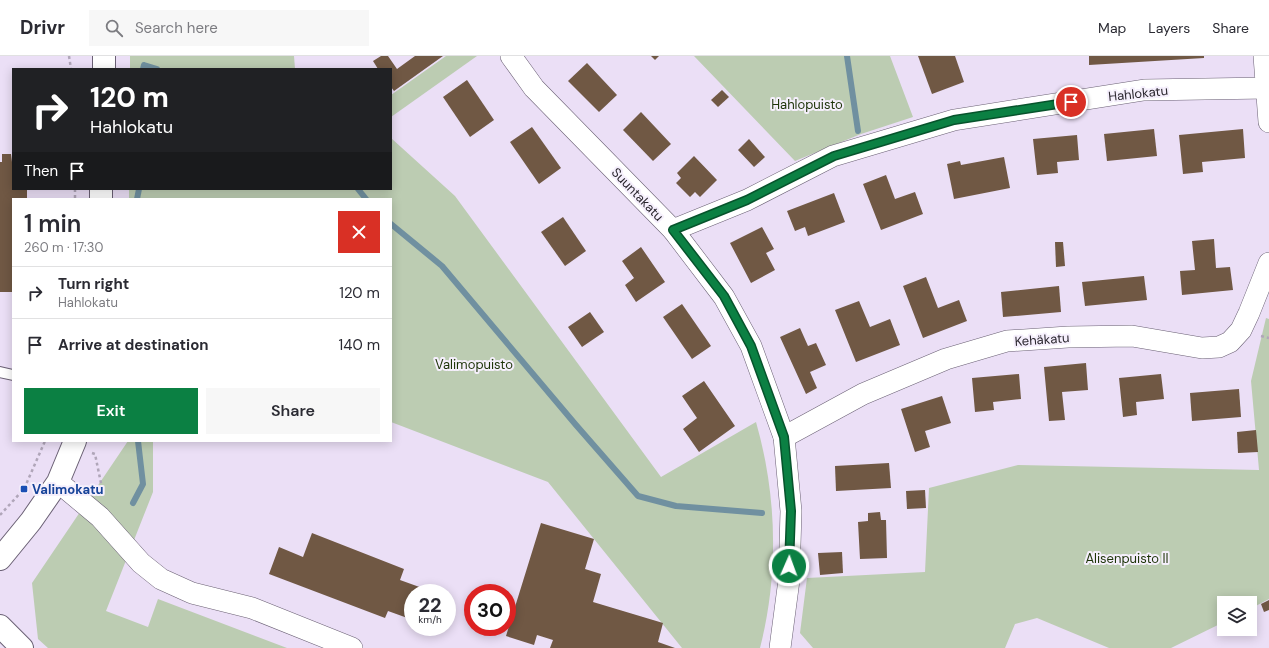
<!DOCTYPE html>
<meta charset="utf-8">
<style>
body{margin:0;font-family:"DM Sans",sans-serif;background:#f7f7f7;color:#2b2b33;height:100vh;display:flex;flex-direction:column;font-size:15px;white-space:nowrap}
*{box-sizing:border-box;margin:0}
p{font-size:13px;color:#7c7c81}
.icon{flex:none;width:22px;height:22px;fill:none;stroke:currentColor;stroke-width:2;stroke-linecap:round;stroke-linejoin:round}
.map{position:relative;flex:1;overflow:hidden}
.sheet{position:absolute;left:12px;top:142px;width:380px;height:244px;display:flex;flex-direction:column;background:#fff;border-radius:0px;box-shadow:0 2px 10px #0003}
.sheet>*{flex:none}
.guide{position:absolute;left:12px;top:12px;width:380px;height:122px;border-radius:0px;box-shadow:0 2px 10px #0003;background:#202124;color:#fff;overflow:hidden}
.tools{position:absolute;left:1217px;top:540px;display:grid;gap:8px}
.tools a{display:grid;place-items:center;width:40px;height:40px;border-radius:0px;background:#fff;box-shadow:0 2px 10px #0003;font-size:20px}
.speed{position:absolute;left:404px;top:528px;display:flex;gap:8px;font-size:20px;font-weight:700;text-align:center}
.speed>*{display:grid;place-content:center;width:52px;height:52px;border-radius:50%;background:#fff;box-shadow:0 2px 10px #0003;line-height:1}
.speed small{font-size:10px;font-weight:400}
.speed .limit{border:6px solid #d22;background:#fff;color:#111}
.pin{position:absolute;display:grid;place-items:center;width:34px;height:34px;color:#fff;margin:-17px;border:2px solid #fff;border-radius:50%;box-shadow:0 1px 4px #0007}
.me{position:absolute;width:44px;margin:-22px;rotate:2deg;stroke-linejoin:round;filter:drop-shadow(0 0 3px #0008)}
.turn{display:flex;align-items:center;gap:14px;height:84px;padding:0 12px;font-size:18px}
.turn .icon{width:52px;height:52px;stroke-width:2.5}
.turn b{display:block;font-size:28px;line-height:34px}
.then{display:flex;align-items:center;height:38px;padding:0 12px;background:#0003;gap:8px;font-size:15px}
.round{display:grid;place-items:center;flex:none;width:42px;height:42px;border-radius:0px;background:#f7f7f7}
.summary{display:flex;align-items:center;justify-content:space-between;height:68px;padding:0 12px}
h1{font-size:24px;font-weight:600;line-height:30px}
.primary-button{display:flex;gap:8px;margin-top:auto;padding:8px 12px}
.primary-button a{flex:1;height:46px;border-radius:0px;background:#0b8043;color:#fff;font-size:16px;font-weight:600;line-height:46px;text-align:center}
.primary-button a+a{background:#f7f7f7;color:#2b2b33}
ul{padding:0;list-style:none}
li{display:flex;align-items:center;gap:12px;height:52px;padding:0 12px;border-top:1px solid #e1e1e2}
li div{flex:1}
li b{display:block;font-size:15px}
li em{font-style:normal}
header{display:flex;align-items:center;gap:24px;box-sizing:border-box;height:56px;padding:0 20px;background:#fff;border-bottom:1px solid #e1e1e2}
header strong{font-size:19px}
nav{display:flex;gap:22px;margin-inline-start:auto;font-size:14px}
.search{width:280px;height:36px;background:#f7f7f7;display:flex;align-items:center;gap:10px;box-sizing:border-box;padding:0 14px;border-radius:0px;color:#7c7c81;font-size:15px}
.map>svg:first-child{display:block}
.green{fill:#bcccb2}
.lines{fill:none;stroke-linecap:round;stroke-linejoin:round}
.stream{stroke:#7090a0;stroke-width:6}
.building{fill:#705844}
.service-casing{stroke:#6a6074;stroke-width:12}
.minor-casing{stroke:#6a6074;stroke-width:22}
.secondary-casing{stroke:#6a6074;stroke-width:24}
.path{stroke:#b0a6b9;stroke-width:2.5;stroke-dasharray:3 3;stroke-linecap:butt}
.service{stroke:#fff;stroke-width:10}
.minor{stroke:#fff;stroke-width:21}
.secondary{stroke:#fff;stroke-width:22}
.route-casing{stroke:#07532c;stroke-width:10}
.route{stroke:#0b8043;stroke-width:7}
.transit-dot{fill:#1a4fb4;stroke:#f5effc;stroke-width:1.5}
.labels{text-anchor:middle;stroke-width:4;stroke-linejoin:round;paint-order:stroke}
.street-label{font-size:13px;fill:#2a262e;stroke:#f5effc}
.park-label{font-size:13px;fill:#1c3307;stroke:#f5effc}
.transit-label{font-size:13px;font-weight:bold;fill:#164399;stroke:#f5effc;text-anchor:start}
</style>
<header>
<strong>Drivr</strong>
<div class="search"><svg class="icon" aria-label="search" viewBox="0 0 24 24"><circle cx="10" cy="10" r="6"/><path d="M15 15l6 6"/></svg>Search here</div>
<nav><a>Map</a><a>Layers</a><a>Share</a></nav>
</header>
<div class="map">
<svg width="1269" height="592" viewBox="0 0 1269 592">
<rect width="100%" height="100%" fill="#ebdff6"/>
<g class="green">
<polygon points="130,0 294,0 295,13 130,13"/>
<polygon points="446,0 477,0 391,61 391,39"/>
<polygon points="694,0 890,0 913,61 861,78 795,105"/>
<path d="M391 82 455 140 661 421 756 366C777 439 779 518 760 592H682L548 426 391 366V143H129V133H391Z"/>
<polygon points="1266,262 1269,263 1269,543 1250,553 1250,547 1224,547 1224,566 1171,592 1109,592 1037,562 1015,568 1005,592 813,592 800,577 807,522 925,516 929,432 1018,409 1259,414 1251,325"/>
<polygon points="128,385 153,385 153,436 106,555 148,571 158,543 287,592 48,592 38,583 32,527"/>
</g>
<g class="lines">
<g class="stream">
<polyline points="847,0 858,75"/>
<polyline points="143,13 144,9 157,13"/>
<polyline points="358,133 366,143"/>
<polyline points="137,143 139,133"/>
<polyline points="391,168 442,210 576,369 638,440 676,450 762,457"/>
<polyline points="133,447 143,428 138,385"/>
</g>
</g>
<g class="building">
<polygon points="381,0 388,0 397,13 415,0 443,0 394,35 391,31 391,13 378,13 373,5"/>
<polygon points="651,0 659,0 655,4"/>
<polygon points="918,0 955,0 964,26 932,38"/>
<polygon points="1089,0 1204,0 1204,2 1089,9"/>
<polygon points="587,7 617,39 599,56 568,25"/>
<polygon points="467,24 494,64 470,81 443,41"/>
<polygon points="722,34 729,41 718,51 711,44"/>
<polygon points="641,56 671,88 653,105 623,74"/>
<polygon points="532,71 561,112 539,128 510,86"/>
<polygon points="1154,73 1157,100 1107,105 1104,78"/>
<polygon points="1243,73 1245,102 1202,106 1203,116 1183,118 1179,79"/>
<polygon points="1077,79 1079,104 1057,106 1058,117 1037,119 1033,83"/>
<polygon points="749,83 765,101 754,111 738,94"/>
<polygon points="2,98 11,98 12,106 13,106 13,133 27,133 27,143 13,143 13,236 0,236 0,106 2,106"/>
<polygon points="694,100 717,124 700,141 695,136 690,141 676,127 681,122 677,117"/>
<polygon points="1004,101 1010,132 954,143 947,108 960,105 961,109"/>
<polygon points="886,119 895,143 915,136 923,158 881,174 863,128"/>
<polygon points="834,137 845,166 808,180 805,171 795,175 787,155"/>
<polygon points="563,161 586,195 565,210 541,176"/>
<polygon points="762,171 774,193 766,197 775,214 751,227 730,187"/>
<polygon points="1214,183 1216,212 1230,211 1233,234 1182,239 1180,215 1195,214 1192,185"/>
<polygon points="1055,186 1063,186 1065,210 1056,211"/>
<polygon points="641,191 665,226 636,246 625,229 634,222 622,205"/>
<polygon points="1144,220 1147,244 1085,250 1082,226"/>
<polygon points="926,221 938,252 959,244 967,265 923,282 903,230"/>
<polygon points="1059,230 1061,256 1003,261 1001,236"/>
<polygon points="859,245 870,271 890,263 900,289 856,306 835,254"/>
<polygon points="682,248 711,290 692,303 663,261"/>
<polygon points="590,256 604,276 582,291 568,271"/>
<polygon points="800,272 808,290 816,287 826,309 810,316 817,332 806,338 780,281"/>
<polygon points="1086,307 1088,334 1062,336 1065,364 1049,365 1044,311"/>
<polygon points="1019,318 1021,343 993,346 994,354 975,356 972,322"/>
<polygon points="1161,318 1164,343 1136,346 1137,359 1123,361 1119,322"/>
<polygon points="704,325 735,370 699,396 683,373 697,362 682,340"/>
<polygon points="1239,333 1241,361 1192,365 1190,337"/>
<polygon points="942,340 951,367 925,375 930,391 915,396 901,353"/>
<polygon points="1256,374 1258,396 1238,397 1237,376"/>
<polygon points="889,407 891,432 836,435 835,410"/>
<polygon points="925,434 926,452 907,453 906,435"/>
<polygon points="880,456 881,464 886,464 887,502 860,503 858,466 868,465 868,457"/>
<polygon points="541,467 594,483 585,513 601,518 593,546 663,567 658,586 675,592 550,592 553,584 537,579 534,589 506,580"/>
<polygon points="312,477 404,513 400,524 425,533 423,537 413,537 413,564 388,555 385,562 269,518 279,491 303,501"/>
<polygon points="842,496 843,517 820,519 818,497"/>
<polygon points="1269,544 1269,554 1264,556 1261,548"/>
</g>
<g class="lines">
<defs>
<polyline id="service" points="0,316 13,319"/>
<g id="minor">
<polyline points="511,0 534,32 673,174 724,241 751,290 784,381 791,455 789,524 780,592"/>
<polyline points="1264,0 1269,66"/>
<polyline points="673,174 747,144 833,100 954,64 1144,34 1266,32"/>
<polyline points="784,381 863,338 946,303 1007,285 1068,281 1132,280 1202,292 1219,291 1230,286 1241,274 1249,257 1269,207"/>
<polyline points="58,426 100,461 141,507 161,523 192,537 252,552 352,592"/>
</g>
<g id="secondary">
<polyline points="104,0 104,13"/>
<polyline points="101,143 101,133"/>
<polyline points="0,503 31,465 58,426 75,385"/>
<polyline points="0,570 22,592"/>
</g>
</defs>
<use href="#service" class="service-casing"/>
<use href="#minor" class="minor-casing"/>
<use href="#secondary" class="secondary-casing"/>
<g class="path">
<polyline points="69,0 71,13"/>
<polyline points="75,133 75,143"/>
<polyline points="1261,280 1269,282"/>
<polyline points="92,397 95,398 103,437"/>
<polyline points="0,459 24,433 45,385"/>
</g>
<use href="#service" class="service"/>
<use href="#minor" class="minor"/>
<use href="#secondary" class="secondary"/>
</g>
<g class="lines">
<defs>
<polyline id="route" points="789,510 791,455 784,381 751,290 724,240 673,174 747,144 834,100 954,64 1071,46"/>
</defs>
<use href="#route" class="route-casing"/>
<use href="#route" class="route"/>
</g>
<rect class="transit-dot" x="20" y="429" width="8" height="8" rx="2"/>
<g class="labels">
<g class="street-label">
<text transform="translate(1138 37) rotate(-6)" y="5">Hahlokatu</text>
<text transform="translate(638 138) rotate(46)" y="5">Suuntakatu</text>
<text transform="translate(1042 283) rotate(-4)" y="5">Kehäkatu</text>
</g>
<g class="park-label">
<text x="807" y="53">Hahlopuisto</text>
<text x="474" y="313">Valimopuisto</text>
<text x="1127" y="507">Alisenpuisto II</text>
</g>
<g class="transit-label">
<text x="32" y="438">Valimokatu</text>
</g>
</g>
</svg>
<div class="tools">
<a><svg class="icon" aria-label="layers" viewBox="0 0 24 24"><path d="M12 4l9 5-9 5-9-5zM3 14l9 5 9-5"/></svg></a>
</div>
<div class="speed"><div>22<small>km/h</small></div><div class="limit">30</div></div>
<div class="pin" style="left:1071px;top:46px;background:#d93025"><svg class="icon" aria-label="arrive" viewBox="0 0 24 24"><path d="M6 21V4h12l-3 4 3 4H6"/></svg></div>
<svg class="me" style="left:789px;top:510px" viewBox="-20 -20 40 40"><circle r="17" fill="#0b8043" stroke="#fff" stroke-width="3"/><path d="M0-11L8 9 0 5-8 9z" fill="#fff"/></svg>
<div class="guide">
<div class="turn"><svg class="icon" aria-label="right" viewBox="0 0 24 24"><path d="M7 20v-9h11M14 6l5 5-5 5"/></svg><div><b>120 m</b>Hahlokatu</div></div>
<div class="then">Then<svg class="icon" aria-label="arrive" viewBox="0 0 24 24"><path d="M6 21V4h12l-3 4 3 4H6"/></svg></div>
</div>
<section class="sheet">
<div class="summary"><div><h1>1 min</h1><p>260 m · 17:30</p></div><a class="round" style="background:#d93025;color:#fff"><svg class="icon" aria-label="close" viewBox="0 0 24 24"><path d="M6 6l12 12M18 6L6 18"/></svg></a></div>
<ul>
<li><svg class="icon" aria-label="right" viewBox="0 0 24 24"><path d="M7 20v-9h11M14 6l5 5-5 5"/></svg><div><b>Turn right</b><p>Hahlokatu</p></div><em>120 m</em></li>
<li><svg class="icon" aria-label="arrive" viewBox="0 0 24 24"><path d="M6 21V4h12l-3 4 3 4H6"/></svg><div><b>Arrive at destination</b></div><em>140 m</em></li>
</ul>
<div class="primary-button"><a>Exit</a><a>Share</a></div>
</section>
</div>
